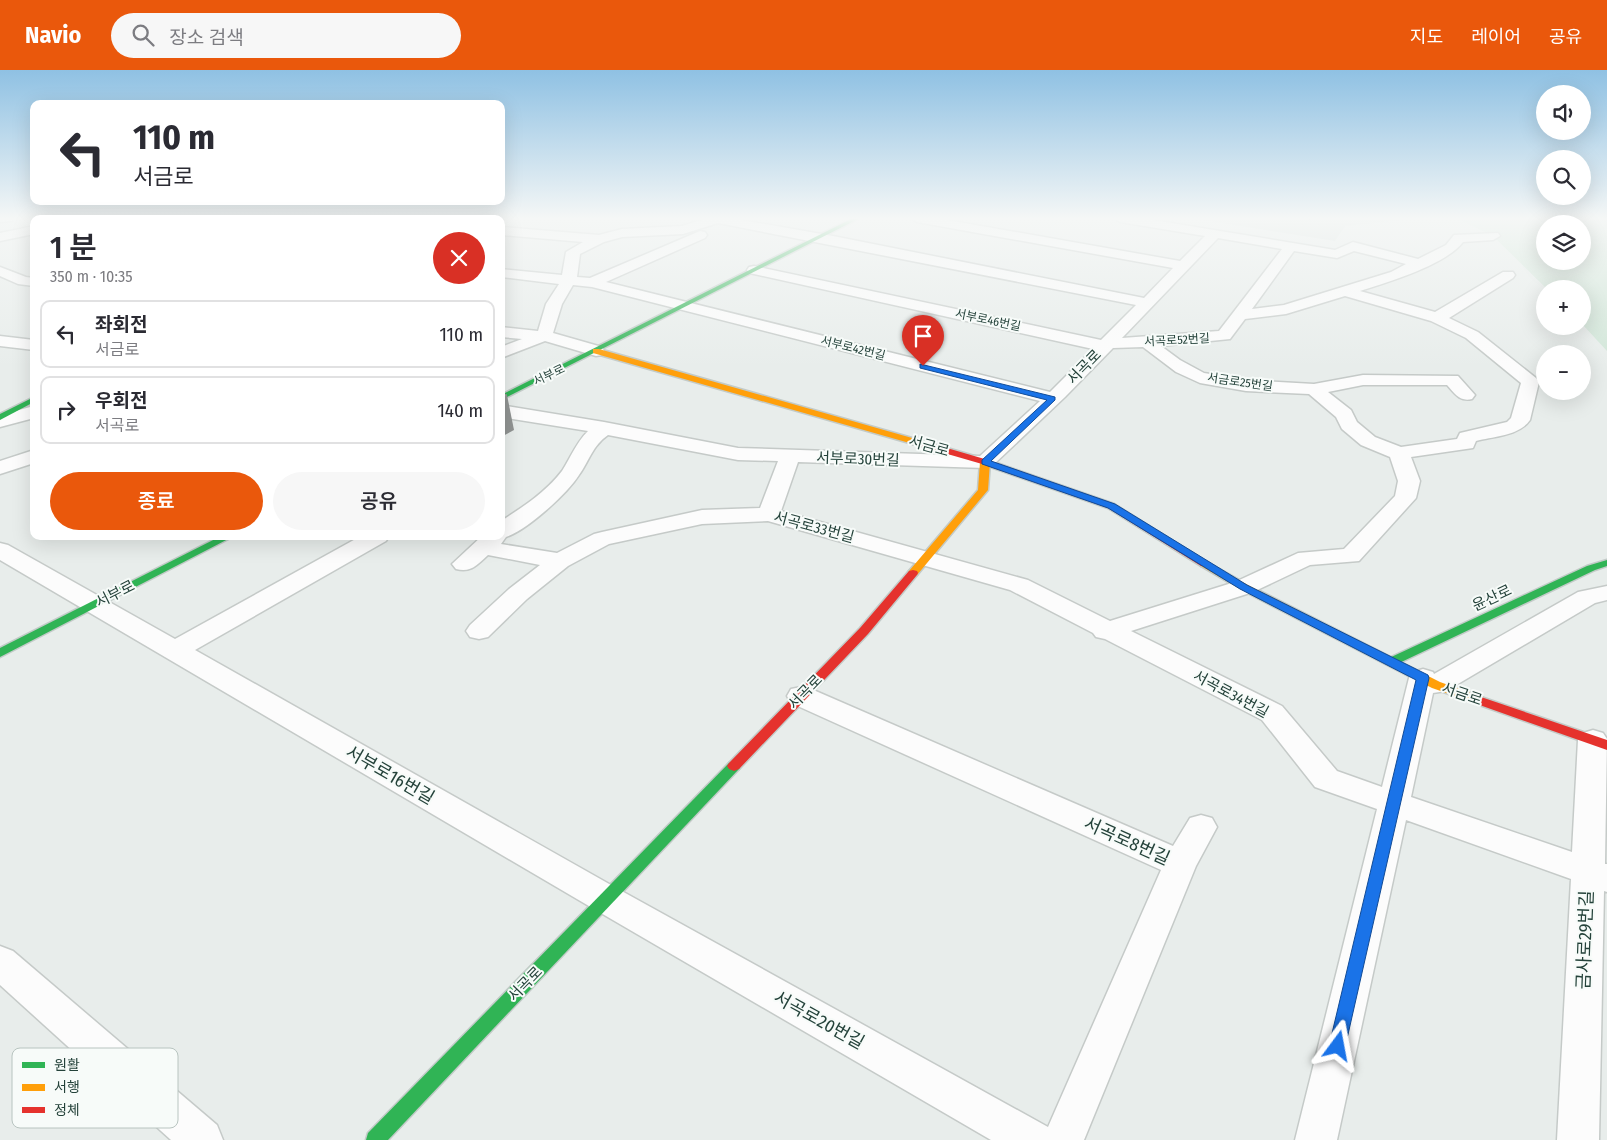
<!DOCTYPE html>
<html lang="ko">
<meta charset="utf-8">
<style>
body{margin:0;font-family:"Fira Sans Condensed","Noto Sans KR",sans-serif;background:#f7f7f7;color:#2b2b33;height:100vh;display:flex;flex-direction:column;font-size:19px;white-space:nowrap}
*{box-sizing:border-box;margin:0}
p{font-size:16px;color:#7c7c81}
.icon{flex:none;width:28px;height:28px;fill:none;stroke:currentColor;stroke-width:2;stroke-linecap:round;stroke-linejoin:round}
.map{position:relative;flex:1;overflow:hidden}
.details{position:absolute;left:30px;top:145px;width:475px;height:325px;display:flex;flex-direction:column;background:#fff;border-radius:10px;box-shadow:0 5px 20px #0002}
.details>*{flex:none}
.hud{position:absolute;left:30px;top:30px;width:475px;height:105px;border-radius:10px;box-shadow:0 5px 20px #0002;background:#fff;color:#2b2b33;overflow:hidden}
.controls{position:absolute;left:1536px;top:15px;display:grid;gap:10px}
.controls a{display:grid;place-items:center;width:55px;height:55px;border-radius:50%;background:#fff;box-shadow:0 5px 20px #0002;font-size:25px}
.pin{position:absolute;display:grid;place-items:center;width:42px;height:42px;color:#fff;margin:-51px -21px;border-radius:50% 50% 50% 0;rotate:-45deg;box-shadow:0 0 5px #0007}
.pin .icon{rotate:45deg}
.me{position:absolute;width:55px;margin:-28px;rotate:13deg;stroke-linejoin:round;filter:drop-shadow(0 0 4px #0008)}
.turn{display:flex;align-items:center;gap:18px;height:105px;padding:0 20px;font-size:22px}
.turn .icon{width:65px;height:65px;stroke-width:2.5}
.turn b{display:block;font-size:35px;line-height:42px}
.round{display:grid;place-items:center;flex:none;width:52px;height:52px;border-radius:26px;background:#f7f7f7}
.head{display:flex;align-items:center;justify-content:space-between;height:85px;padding:0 20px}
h1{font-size:30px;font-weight:600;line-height:38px}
.button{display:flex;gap:10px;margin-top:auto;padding:10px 20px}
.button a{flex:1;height:58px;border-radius:30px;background:#ea580c;color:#fff;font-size:20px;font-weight:600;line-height:58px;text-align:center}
.button a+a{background:#f7f7f7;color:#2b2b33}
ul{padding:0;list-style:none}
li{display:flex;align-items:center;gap:15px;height:68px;margin:0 10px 8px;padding:0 10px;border:2px solid #e1e1e2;border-radius:10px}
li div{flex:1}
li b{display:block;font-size:19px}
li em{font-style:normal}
header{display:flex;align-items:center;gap:30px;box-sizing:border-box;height:70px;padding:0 25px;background:#ea580c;color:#fff}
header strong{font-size:24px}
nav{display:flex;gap:28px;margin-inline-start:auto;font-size:18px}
.search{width:350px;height:45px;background:#f7f7f7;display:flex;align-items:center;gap:12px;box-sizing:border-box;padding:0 18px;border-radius:28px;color:#7c7c81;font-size:19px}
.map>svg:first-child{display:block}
.built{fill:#d6dedb}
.green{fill:#d1e6d8;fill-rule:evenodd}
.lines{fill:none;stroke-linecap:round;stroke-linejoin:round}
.street-casing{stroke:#c5cac8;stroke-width:3}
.fast-casing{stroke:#c3cbc8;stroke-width:3}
.slow-casing{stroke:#c3cbc8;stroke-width:3}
.jam-casing{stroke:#c3cbc8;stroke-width:3}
.street{fill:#fcfcfc;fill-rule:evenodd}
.fast{fill:#30b455;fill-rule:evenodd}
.slow{fill:#ff9f0a;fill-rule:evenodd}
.jam{fill:#e5322d;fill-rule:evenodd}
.wall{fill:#b2b6b5}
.shaded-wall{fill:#919493}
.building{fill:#cfd4d2;stroke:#919493}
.route{fill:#1a73e8;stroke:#114b97}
.labels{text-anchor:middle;stroke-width:4;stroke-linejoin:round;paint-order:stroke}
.far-street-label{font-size:12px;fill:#24423a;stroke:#f7fbf9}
.street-label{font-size:15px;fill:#24423a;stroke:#f7fbf9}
.near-street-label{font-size:18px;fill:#24423a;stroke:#f7fbf9}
.key{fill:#f7fbf9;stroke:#b8c4c0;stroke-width:1}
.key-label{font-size:14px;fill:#24423a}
</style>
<header>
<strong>Navio</strong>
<div class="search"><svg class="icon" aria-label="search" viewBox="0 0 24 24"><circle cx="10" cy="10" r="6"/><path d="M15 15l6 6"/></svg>장소 검색</div>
<nav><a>지도</a><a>레이어</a><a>공유</a></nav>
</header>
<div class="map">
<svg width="1607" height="1070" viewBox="0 0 1607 1070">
<rect width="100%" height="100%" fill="#e8edeb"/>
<polygon class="built" points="1190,148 1411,148 1412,149 1345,156 1335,171"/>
<path class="green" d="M1456 148H1607V281L1583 255 1582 219H1547L1493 166ZM1545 154H1582V191H1545Z"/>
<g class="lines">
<defs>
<g id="street">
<polygon points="0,148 14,148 12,151 0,152"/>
<polygon points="78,148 91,148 92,149 77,149"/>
<polygon points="339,148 362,148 363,149 339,149"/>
<path d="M708 148H730L833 166 1144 228 1173 198 917 152 911 148H936L1180 191 1205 166 1120 152 1114 148H1141L1335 180 1353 172 1418 189 1446 175 1454 165 1498 163 1500 166 1493 170 1463 172C1445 195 1389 212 1360 221L1435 242 1503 202H1513L1515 205 1513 208 1449 248 1478 262 1536 308 1539 312 1530 350C1519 366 1494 366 1476 371L1473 378 1411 387 1420 411 1416 428 1359 491 1310 495 1253 522 1131 561 1282 636 1337 701 1382 717 1409 608 1413 602 1423 599 1433 602 1434 604 1578 522 1607 516V530L1595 533 1446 621 1433 623 1411 727 1572 782 1578 670 1583 663 1593 660 1603 663 1607 669 1605 794H1607V822L1604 821 1599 1070H1557L1571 809 1406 750 1337 1070H1295L1377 739 1315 717 1262 650 1105 569 1096 567 1093 563 1010 520 768 451 702 454 609 474 568 496 527 529 488 567 479 569 470 567 466 561 470 555 509 519 540 495 488 485C477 495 471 503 456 499L452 494 482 466H501V451C523 437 546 422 562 401 571 387 576 373 588 361L501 347V335L604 352 738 378 980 386 1040 331 592 217 573 215 562 234 553 263 602 277 604 281 602 285 596 286 545 271 501 288V277L522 269 501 267V257L538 261 546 234 559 214 501 207V199L562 205 566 182 583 172 501 165V157L599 165 622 159 682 156ZM718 153 1136 235 1101 270 754 196 749 197 747 200 749 203 754 204 1093 279 1050 322 606 212 705 168 707 165 705 162 700 161 590 208 577 207 580 184 604 172 622 167 683 164ZM1218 168 1282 179 1219 261 1122 268ZM1294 181 1337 188 1354 181 1406 194 1391 202 1284 235 1252 239ZM1345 226 1431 251 1466 268 1521 313 1511 348 1507 352 1460 363 1457 369 1401 377 1375 367 1357 352 1351 340 1328 322 1363 315H1447C1455 324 1460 332 1472 329L1475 325 1458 306 1363 305 1314 314 1246 310 1204 303 1180 290 1161 276 1230 269 1245 249 1286 244ZM1143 277 1176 302 1200 313 1246 321 1309 324 1336 347 1342 359 1361 375 1390 387 1398 411 1395 426 1344 479 1298 483 1235 512 1110 551 1028 510 781 441 798 392 985 398 992 396 1065 327 1113 278ZM608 365 738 390 778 391 760 438 702 440 602 462 594 464 557 483 501 474 506 467C527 460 567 424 579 405 589 391 593 375 608 365Z"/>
<polygon points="34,156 34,164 0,171 0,163"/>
<polygon points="0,197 26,207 34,208 34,216 18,214 0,206"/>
<polygon points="0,266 34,270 34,280 0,276"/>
<polygon points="34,336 34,348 0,357 0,345"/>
<polygon points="34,380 34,393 0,404 0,391"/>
<polygon points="361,466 389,466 386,471 195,580 618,819 1048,1057 1161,800 791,633 787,626 791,619 801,617 811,619 1173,776 1190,748 1201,745 1212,748 1217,757 1196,796 1084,1070 991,1070 594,839 0,490 0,473 8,475 175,569"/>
<polygon points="0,876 13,881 217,1055 223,1070 171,1070 0,915"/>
</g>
<g id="fast">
<polygon points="853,148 860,148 501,330 501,325"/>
<polygon points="34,327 34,332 0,350 0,344"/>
<polygon points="221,466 234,466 0,587 0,578"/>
<polygon points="1607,490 1607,496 1595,500 1395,595 1391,596 1385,592 1387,589 1587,496"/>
<polygon points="734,691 739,693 741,696 739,699 388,1070 366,1070 368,1063 729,693"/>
</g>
<g id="slow">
<polygon points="593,279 599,279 919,370 920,372 916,375 913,374 593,283"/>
<polygon points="985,389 990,392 988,420 917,505 909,505 908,503 909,501 978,420 980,392"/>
<polygon points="1205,491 1248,515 1440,612 1482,627 1484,630 1482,633 1478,634 1432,618 1240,519 1201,496 1200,494"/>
</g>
<g id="jam">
<polygon points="916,369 988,390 1114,434 1210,494 1209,496 1201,496 1108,438 982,394 913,374 913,370"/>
<polygon points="913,500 917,501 918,503 917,505 868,564 739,699 734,701 729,699 727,696 729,693 860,558 909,501"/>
<polygon points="1478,626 1607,670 1607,680 1474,633 1472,630 1474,627"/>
</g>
</defs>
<use href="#street" class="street-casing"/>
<use href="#fast" class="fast-casing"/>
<use href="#slow" class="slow-casing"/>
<use href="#jam" class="jam-casing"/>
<use href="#street" class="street"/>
<use href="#fast" class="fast"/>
<use href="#slow" class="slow"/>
<use href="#jam" class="jam"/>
</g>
<polygon class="wall" points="1298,148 1312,148 1311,150"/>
<polygon class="shaded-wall" points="507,325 514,360 501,367 501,328"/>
<polygon class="building" points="501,323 507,325 501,328"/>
<linearGradient id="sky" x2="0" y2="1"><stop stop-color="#8fc1e3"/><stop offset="0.5" stop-color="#f5f7f6"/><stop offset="1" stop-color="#f5f7f6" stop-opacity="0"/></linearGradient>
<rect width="1607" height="297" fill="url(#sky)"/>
<polygon class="route" points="920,294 1055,327 1055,330 991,391 1115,434 1247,515 1428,605 1429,608 1344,982 1338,985 1332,982 1329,976 1416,610 1240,519 1108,438 982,394 982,390 1047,330 920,298"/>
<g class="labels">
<g class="far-street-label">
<text transform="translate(988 250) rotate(12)" y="4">서부로46번길</text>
<text transform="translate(1177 270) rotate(-3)" y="4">서곡로52번길</text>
<text transform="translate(853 278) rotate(14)" y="4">서부로42번길</text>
<text transform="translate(549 305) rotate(-26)" y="4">서부로</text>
<text transform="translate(1240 312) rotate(8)" y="4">서금로25번길</text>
</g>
<g class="street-label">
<text transform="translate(1084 297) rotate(-46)" y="5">서곡로</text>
<text transform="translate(929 376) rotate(16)" y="5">서금로</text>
<text transform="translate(858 389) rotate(2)" y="5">서부로30번길</text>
<text transform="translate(814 457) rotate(15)" y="5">서곡로33번길</text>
<text transform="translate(115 524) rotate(-27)" y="5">서부로</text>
<text transform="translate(1492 528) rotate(-25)" y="5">윤산로</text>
<text transform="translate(805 622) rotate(-46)" y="5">서곡로</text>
<text transform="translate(1231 624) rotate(28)" y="5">서곡로34번길</text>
<text transform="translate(1462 624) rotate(19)" y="5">서금로</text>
<text transform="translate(525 914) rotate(-46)" y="5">서곡로</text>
</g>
<g class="near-street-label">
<text transform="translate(390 705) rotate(30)" y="6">서부로16번길</text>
<text transform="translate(1127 771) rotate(24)" y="6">서곡로8번길</text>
<text transform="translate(1585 870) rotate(-88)" y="6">금사로29번길</text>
<text transform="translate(819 950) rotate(29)" y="6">서곡로20번길</text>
</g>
</g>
<rect x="12" y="978" width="166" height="80" rx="8" class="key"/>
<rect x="22" y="992" width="23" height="6" fill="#30b455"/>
<rect x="22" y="1014" width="23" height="7" fill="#ff9f0a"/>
<rect x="22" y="1037" width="23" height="6" fill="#e5322d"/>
<g class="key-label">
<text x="54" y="1000">원활</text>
<text x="54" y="1022">서행</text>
<text x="54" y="1045">정체</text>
</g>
</svg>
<div class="controls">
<a><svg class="icon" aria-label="sound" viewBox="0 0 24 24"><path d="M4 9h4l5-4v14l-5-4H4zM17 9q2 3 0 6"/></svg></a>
<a><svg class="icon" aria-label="search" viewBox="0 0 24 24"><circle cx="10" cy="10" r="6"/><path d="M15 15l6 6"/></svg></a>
<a><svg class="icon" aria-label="layers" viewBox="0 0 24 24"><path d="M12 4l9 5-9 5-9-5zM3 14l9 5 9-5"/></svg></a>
<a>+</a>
<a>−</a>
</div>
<div class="pin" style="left:923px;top:296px;background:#d93025"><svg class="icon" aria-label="arrive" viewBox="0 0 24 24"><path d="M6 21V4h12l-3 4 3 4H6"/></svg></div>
<svg class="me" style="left:1338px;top:976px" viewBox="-20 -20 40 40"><path d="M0-17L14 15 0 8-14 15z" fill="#1a73e8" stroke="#fff" stroke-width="4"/></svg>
<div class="hud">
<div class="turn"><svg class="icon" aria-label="left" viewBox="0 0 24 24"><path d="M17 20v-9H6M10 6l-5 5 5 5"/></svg><div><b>110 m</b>서금로</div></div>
</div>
<section class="details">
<div class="head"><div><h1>1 분</h1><p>350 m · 10:35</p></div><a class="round" style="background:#d93025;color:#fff"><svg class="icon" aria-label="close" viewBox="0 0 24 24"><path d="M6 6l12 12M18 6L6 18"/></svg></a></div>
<ul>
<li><svg class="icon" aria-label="left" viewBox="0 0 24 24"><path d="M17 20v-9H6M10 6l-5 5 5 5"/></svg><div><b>좌회전</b><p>서금로</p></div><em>110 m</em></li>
<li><svg class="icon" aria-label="right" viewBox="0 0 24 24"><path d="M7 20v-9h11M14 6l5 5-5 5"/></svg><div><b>우회전</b><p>서곡로</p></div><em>140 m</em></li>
</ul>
<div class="button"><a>종료</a><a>공유</a></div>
</section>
</div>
